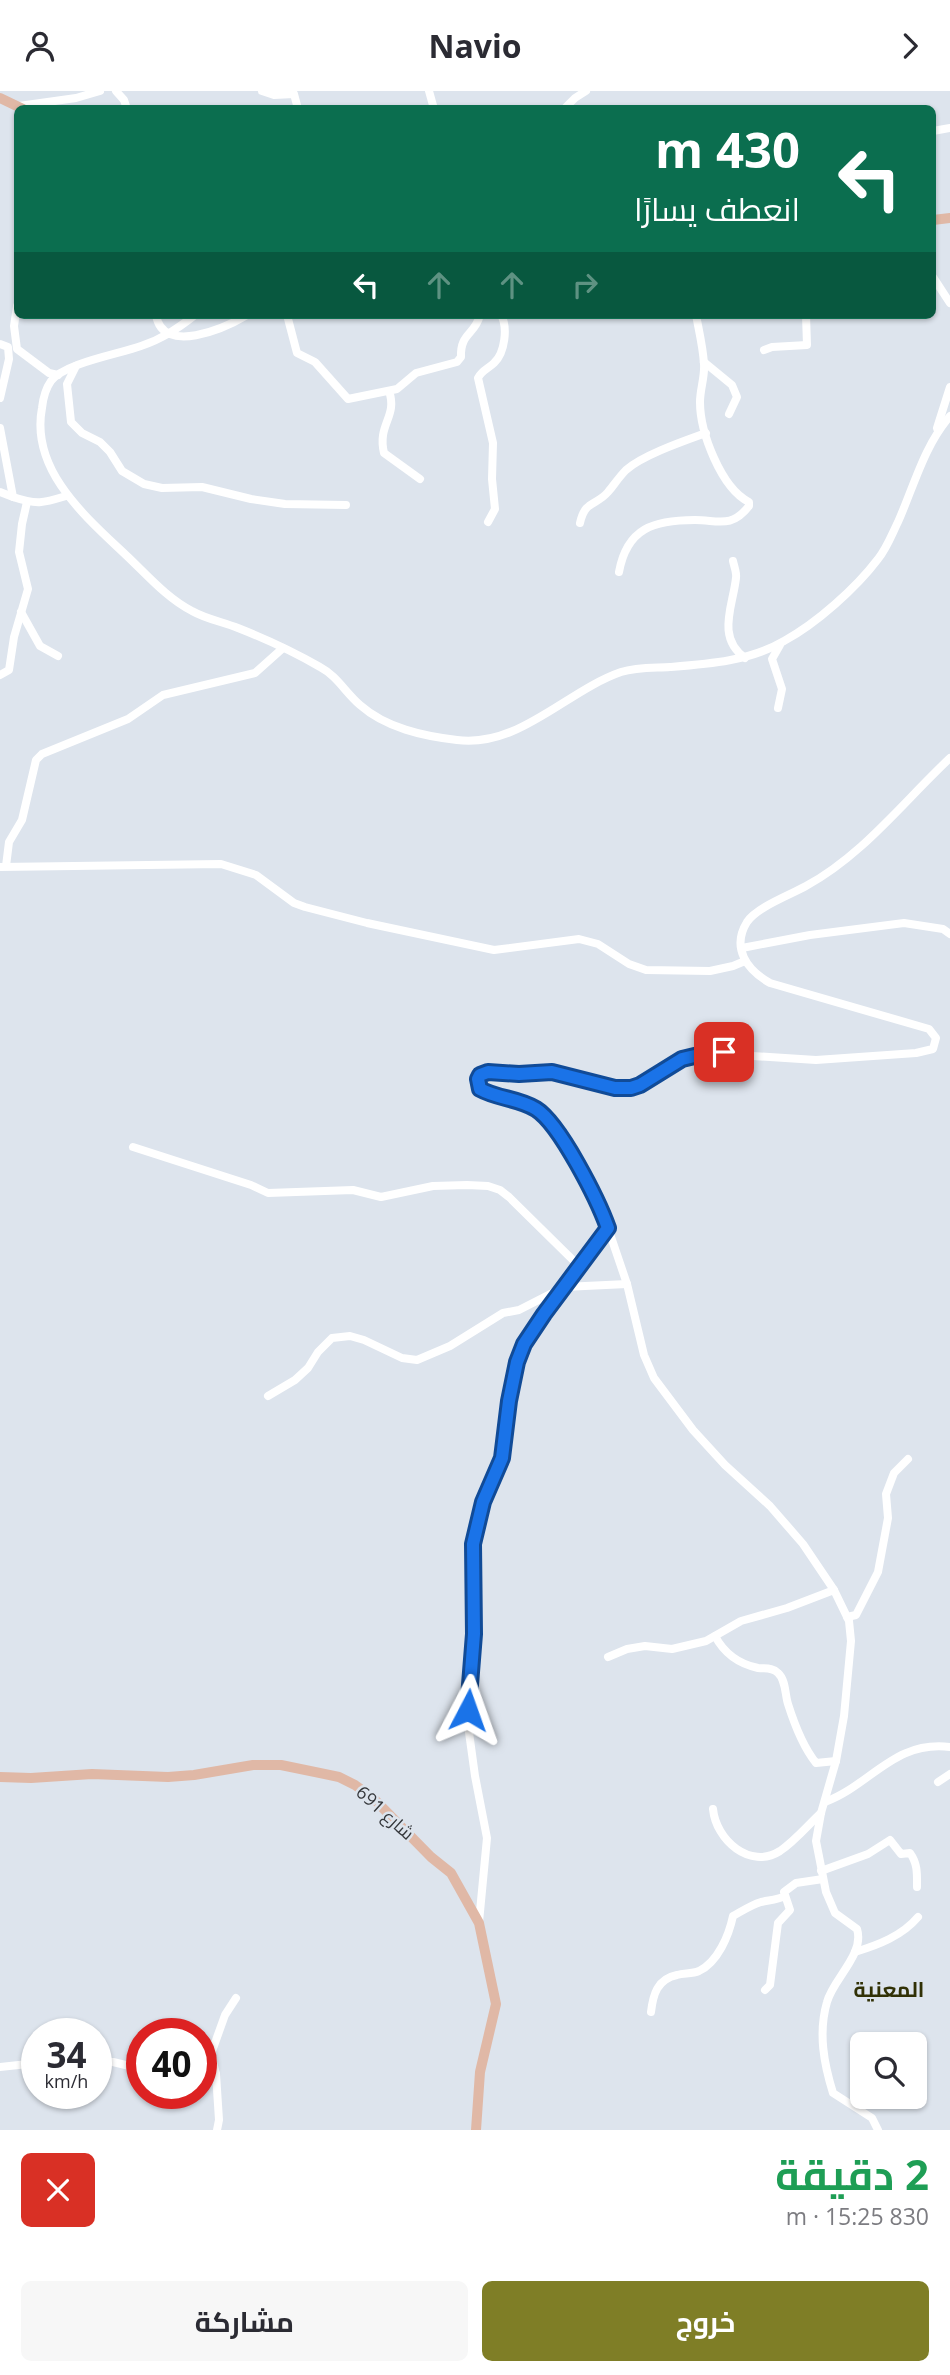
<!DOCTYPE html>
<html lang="ar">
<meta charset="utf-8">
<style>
body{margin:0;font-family:"Open Sans",Cairo,sans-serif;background:#f7f7f7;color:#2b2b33;direction:rtl;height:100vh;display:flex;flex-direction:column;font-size:26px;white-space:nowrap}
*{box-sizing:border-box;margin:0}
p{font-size:23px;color:#7c7c81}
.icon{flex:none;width:38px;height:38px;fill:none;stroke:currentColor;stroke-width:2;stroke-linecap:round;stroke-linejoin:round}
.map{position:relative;height:2039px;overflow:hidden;direction:ltr}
.details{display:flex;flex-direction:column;background:#fff;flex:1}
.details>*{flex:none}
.top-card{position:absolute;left:14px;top:14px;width:922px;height:214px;border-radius:10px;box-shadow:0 2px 5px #0004;direction:rtl;background:#0b6e4f;color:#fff;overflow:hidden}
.controls{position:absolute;left:850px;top:1941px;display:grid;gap:14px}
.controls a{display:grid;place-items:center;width:77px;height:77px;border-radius:10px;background:#fff;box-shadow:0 2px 5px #0004;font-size:35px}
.speed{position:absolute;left:21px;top:1927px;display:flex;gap:14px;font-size:35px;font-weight:700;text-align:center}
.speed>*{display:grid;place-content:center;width:91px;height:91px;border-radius:50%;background:#fff;box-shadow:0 2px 5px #0004;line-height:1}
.speed small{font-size:18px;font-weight:400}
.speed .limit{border:10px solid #d22;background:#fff;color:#111}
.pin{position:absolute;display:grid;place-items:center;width:60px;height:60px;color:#fff;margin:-30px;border-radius:14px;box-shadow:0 4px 10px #0006}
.me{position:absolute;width:77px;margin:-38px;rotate:4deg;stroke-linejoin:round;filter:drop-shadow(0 0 5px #0008)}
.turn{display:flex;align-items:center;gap:24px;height:147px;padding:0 21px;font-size:32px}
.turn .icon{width:91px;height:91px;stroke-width:2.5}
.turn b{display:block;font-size:49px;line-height:60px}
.lanes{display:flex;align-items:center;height:66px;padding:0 21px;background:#0003;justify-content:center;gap:35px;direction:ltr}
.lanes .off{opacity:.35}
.round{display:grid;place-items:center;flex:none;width:74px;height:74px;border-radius:10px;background:#f7f7f7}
.summary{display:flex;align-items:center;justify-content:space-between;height:119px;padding:0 21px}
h1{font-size:42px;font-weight:700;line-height:52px;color:#1e9e55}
.button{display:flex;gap:14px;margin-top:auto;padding:14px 21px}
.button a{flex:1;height:80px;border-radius:10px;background:#7f7e26;color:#fff;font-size:28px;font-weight:700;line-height:80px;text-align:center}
.button a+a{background:#f7f7f7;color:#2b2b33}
header{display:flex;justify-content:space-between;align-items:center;height:91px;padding:0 21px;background:#fff;font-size:32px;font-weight:700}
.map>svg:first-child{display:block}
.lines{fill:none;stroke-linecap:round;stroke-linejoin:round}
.minor{stroke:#fff;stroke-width:8}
.major{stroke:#e0b8a6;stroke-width:10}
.route-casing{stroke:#114b97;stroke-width:18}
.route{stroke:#1a73e8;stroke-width:12}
.labels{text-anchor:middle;stroke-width:5;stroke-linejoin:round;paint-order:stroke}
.street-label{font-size:18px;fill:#35373b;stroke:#dde4ed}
.quarter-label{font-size:21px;font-weight:bold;fill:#313106;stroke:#dde4ed}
</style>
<header><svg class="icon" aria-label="forward" viewBox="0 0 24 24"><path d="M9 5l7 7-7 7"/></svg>Navio<svg class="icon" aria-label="person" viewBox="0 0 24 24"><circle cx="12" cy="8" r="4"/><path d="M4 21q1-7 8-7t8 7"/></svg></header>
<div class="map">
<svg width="950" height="2039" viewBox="0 0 950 2039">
<rect width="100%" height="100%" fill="#dde4ed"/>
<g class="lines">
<g class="minor">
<polyline points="116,0 124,9 127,18"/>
<polyline points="262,0 274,4 294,3 298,18"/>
<polyline points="429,0 434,18"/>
<polyline points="19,15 76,7 100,0"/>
<polyline points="564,18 575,7 586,0"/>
<polyline points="933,40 950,37"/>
<polyline points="933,186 950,212"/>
<polyline points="17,215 14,235 17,258 49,282 58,284"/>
<path d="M156 224C163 265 225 237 247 224"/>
<path d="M195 224C177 238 162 248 141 255 119 263 64 272 51 290 46 297 43 308 42 317 30 380 87 427 128 466 148 485 168 508 192 520 206 528 223 531 238 537 266 548 294 561 320 576 337 585 345 601 360 614 386 637 423 645 457 649 519 657 566 600 621 581 637 576 654 577 670 576 709 573 750 570 784 550 817 532 856 497 878 468 887 457 892 443 898 431 914 395 924 355 950 325"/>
<path d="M287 224 297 262 315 271 348 308 397 298 416 282 457 271 461 266C460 242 475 244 480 224"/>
<polyline points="0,253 8,256 9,268 0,307"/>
<polyline points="764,259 772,256 807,254 806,224"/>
<polyline points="704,271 732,294 737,306 729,323"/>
<polyline points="76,275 67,293 71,331 82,342 100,351 110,361 122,380 144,393 162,397 202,396 251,408 285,413 346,414"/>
<path d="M389 300C398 326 377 333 384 362L420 388"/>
<path d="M0 337 13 406C37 414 43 412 66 405"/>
<polyline points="937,337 950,296"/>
<polyline points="0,401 13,406"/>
<path d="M488 431 495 418 492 388 493 352 478 287C482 279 488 278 494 272 505 262 508 236 501 224"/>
<path d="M580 432C585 409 596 415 608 401 614 394 619 386 626 379 643 364 684 350 706 342"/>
<path d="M733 470C734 475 737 482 736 487 733 515 716 546 745 567"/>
<path d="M619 481C627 437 654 429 695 429 718 429 731 438 749 415V411C721 397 700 341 700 311 700 298 705 286 704 273 703 256 699 240 696 224"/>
<polyline points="21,521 40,555 58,565"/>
<polyline points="0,584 9,579 14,546 28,498 19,461 22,433 27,411"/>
<polyline points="778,617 782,598 772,568 780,554"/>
<polyline points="6,775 9,751 22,729 36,669 42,663 128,628 163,604 255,582 283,557"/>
<polyline points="0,776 221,773 256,784 294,812 305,816 367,832 494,859 579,848 598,853 629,873 646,879 710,880 733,875 745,870"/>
<polyline points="742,857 810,844 904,832 943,838 950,843"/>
<polyline points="133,1056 251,1094 268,1102 353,1099 381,1106 433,1095 467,1094 488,1095 500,1099 509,1106 580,1176"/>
<path d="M608 1137 627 1193 644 1264 654 1287 693 1339 725 1374 770 1415 803 1453 834 1499 849 1530 851 1550 844 1625 836 1670 821 1722 816 1750 826 1801 835 1822 857 1838C865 1863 833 1888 827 1911 818 1942 824 1973 833 2002L872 2027 878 2039"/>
<polyline points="268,1305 295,1289 308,1277 318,1261 332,1247 350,1245 364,1249 402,1267 417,1269 450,1255 503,1222 519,1219 564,1196 627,1193"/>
<polyline points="847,1526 856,1524 878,1481 888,1427 886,1403 894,1382 908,1368"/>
<path d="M715 1545C724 1562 739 1573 758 1577 765 1578 772 1576 778 1582 786 1589 785 1604 788 1613 794 1632 804 1657 816 1672L836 1670"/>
<polyline points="608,1566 627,1558 645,1555 672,1558 706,1550 741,1530 787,1517 834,1499"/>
<polyline points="938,1691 950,1683"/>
<path d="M825 1711C871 1694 894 1649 950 1656"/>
<path d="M713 1718C716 1749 750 1779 780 1760 795 1750 808 1734 821 1722"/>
<path d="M821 1780 868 1763 890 1749 901 1763 910 1762C918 1773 917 1784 917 1796"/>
<path d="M479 1831 487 1747 475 1685 468 1634 474 1543 473 1453 483 1411 502 1367 512 1292 524 1253 608 1137C598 1108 560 1033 536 1018 518 1007 498 1008 480 998L478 988 480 984 488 981 519 983 552 981 624 998 640 994 682 968 707 962 816 969 916 962 933 958 936 947 929 938 770 892C747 879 731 857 747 831 757 816 790 804 806 795 863 764 903 711 950 667"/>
<path d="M855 1861C878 1854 902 1845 918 1826"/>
<polyline points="765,1899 770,1894 778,1832 790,1819 784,1801 796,1792 823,1788"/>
<path d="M651 1921C653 1904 657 1888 677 1884 684 1882 692 1883 699 1880 718 1871 729 1844 733 1825 742 1820 751 1814 761 1811 770 1809 777 1809 785 1805"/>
<polyline points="96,1971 113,1971 142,1978"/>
<polyline points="0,1976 37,1972"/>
<polyline points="201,1977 216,1983 219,2029 217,2039"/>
<polyline points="216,1983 211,1963 225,1924 236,1907"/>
</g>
<g class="major">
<polyline points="0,7 23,18"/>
<polyline points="933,129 950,127"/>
<polyline points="0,1686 31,1687 92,1683 168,1686 194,1684 253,1674 281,1674 339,1686 355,1694 373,1707 431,1766 451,1782 479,1832 496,1913 480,1981 476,2039"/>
</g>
</g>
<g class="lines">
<defs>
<path id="route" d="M468 1619 474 1543 473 1453 483 1411 502 1367 509 1310 517 1271 524 1253 544 1223 608 1137C598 1109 560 1033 536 1018 518 1007 498 1008 480 998L478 988 480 984 488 981 519 983 552 981 615 997H631L640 994 682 968 707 962 724 961"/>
</defs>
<use href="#route" class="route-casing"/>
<use href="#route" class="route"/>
</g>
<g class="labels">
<g class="street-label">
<text transform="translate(385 1722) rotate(42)" y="6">شارع 691</text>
</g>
<g class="quarter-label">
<text x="889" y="1906">المعنية</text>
</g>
</g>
</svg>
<div class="controls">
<a><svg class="icon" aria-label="search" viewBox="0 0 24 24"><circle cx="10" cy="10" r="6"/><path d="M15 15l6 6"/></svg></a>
</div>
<div class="speed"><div>34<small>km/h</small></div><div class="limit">40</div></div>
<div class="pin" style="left:724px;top:961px;background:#d93025"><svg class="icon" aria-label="arrive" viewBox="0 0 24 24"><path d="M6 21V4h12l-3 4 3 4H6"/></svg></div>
<svg class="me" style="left:468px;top:1619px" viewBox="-20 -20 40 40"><path d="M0-17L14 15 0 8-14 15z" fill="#1a73e8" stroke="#fff" stroke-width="4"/></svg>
<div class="top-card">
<div class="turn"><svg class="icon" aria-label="left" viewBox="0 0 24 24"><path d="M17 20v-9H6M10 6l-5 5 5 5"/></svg><div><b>430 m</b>انعطف يسارًا</div></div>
<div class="lanes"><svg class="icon" aria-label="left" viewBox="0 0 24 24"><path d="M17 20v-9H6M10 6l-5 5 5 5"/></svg><svg class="icon off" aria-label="ahead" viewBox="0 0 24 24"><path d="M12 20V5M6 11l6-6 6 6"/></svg><svg class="icon off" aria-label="ahead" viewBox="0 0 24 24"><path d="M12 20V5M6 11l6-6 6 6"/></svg><svg class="icon off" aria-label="right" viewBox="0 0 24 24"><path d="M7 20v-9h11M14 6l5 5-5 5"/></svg></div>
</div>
</div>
<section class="details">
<div class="summary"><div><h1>2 دقيقة</h1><p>830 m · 15:25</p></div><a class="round" style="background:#d93025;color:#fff"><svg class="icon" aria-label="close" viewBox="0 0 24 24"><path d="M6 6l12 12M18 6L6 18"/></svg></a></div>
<div class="button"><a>خروج</a><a>مشاركة</a></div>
</section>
